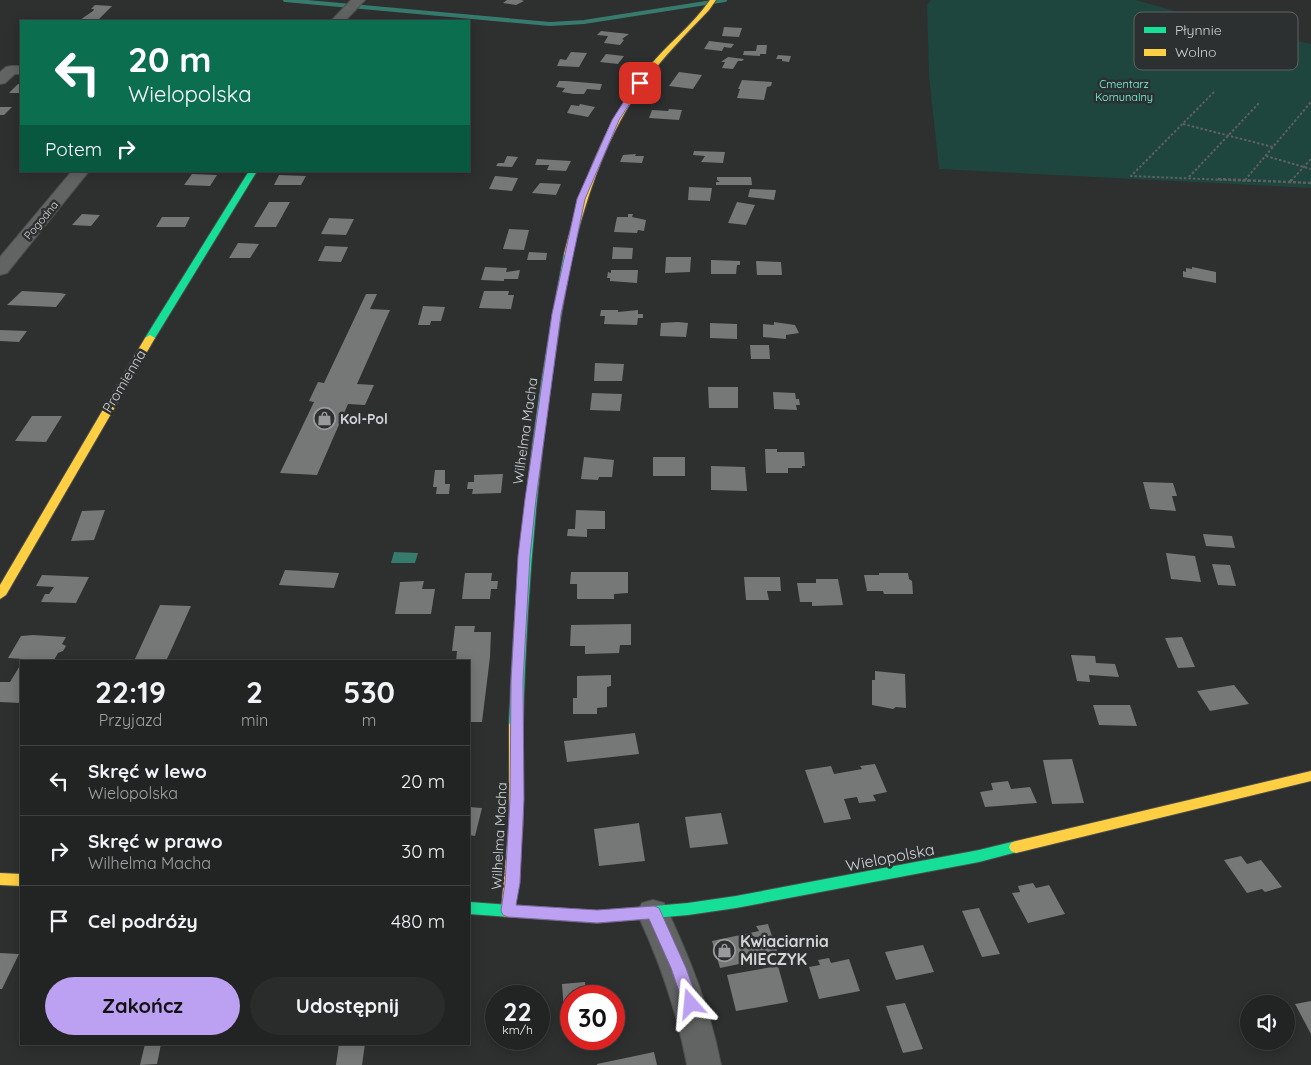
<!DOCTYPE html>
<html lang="pl">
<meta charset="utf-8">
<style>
body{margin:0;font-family:Quicksand,sans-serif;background:#2a2b2b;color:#f1f3f6;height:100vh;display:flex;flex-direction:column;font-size:19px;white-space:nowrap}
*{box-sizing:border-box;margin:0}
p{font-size:16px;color:#a2a4a6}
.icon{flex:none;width:28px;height:28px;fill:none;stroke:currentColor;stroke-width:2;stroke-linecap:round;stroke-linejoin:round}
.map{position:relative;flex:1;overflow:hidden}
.panel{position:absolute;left:20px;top:660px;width:450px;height:385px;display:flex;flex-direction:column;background:#222323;border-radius:0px;box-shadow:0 2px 12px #0003,0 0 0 1px #3f4041}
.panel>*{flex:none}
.banner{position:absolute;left:20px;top:20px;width:450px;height:152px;border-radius:0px;box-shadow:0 2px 12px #0003,0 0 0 1px #3f4041;background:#0b6e4f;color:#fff;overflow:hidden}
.tools{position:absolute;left:1240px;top:995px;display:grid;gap:10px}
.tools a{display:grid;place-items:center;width:55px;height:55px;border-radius:50%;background:#222323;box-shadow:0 2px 12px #0003,0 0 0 1px #3f4041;font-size:25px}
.speed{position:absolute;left:485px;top:985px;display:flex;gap:10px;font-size:25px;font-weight:700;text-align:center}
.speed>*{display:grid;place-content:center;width:65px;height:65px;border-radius:50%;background:#222323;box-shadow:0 2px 12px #0003,0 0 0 1px #3f4041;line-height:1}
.speed small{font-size:12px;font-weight:400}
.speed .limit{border:8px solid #d22;background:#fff;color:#111}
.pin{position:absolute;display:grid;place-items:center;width:42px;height:42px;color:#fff;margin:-21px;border-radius:10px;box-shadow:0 2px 8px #0006}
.me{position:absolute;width:55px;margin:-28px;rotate:342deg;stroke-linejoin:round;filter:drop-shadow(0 0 4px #0008)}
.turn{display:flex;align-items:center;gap:18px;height:105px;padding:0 25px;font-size:22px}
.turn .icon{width:65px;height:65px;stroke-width:2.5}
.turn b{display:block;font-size:35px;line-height:42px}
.then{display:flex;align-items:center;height:48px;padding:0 25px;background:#0003;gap:10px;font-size:19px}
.eta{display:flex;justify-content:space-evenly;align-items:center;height:85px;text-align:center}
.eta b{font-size:30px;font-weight:800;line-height:35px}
.button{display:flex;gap:10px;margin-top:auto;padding:10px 25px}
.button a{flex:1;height:58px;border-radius:30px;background:#bca0f2;color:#111;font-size:20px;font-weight:800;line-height:58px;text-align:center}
.button a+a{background:#2a2b2b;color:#f1f3f6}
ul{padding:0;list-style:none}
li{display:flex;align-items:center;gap:15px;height:70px;padding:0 25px;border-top:1px solid #3f4041}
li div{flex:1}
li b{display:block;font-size:19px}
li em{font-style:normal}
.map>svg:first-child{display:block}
.green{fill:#1e453e}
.water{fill:#377b6f}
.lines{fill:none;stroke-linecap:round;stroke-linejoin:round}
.stream{stroke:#377b6f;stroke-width:4}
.building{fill:#767877}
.street-casing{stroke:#4c4d4d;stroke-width:2}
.fast-casing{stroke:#4c4d4d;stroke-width:2}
.slow-casing{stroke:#4c4d4d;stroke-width:2}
.path-far1{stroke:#5f6060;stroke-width:2;stroke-dasharray:2.5 2;stroke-linecap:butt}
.path{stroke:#5f6060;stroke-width:2.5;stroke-dasharray:3 2;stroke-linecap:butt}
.street{fill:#626463;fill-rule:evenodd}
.fast{fill:#16e098;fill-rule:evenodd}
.slow{fill:#ffcf43;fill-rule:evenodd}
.route{fill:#bca0f2;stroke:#7a689d}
.labels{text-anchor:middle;stroke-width:5;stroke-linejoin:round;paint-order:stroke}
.far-park-label{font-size:11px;fill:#73ffe4;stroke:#2d3030}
.far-street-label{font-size:11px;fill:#d3d5d5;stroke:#2d3030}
.street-label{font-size:14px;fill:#d3d5d5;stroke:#2d3030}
.poi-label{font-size:14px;font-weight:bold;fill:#d3d5d5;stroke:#2d3030;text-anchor:start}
.near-street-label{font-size:16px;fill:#d3d5d5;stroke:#2d3030}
.near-poi-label{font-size:16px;font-weight:bold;fill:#d3d5d5;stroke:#2d3030;text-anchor:start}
.key{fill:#2d3030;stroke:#5f6262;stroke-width:1}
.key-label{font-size:14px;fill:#d3d5d5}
</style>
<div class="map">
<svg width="1311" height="1065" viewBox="0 0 1311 1065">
<rect width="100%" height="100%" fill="#2e2f2f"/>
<polygon class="green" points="931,0 1136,0 1206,20 1311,44 1311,188 939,169 929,76 927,5"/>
<polygon class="water" points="394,552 418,553 415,563 391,563"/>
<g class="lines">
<polyline class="stream" points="285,0 550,24 584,22 725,0"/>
</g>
<g class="building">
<polygon points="507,0 521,0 524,1 516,5 503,3"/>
<polygon points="95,5 112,6 97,21 80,20 93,11 94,9 91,9"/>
<polygon points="724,27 742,28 739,37 722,36"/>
<polygon points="601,31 629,34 622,39 624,40 620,45 604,43 608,36 597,35"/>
<polygon points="709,41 734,44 731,48 724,47 722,51 704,49"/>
<polygon points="757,45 767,45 766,54 760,54 760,56 743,55 744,51 756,51"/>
<polygon points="571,52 587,53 579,67 557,66 560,59 566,60"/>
<polygon points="606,54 624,56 618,64 600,62"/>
<polygon points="778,55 791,56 789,62 782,61 782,59 776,59"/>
<polygon points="728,57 744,59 742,61 738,61 733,69 722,68 725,62 721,62"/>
<polygon points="679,72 702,75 693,89 669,86"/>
<polygon points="742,80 772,82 771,86 767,87 764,100 737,98 740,89 738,89"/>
<polygon points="559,81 566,81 602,84 600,90 587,89 584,94 574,94 562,92 565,88 556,87"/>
<polygon points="18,84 21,84 21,93 9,93"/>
<polygon points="580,104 595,107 588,117 567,113 571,105 579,106"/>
<polygon points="0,107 12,107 4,115 0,115"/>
<polygon points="669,109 682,110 679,120 649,118 652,110 668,111"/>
<polygon points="694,151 725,152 723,163 701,162 705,156 693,155"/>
<polygon points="636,154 635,156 644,156 642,163 620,162 623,155"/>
<polygon points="507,156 518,157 512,167 496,166 498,163 504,163"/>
<polygon points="537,159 571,161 566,171 547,170 549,165 535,165"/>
<polygon points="192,174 217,175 210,186 184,185"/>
<polygon points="279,175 306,176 301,185 274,185"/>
<polygon points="495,176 518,178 512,191 489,189"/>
<polygon points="717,177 751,177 752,185 716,185 716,182 720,182 717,180"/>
<polygon points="540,183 561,184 556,195 532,193"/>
<polygon points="689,187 712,188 710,201 688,200"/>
<polygon points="750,189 776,190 774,200 748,197"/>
<polygon points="269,202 290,202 276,227 254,227"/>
<polygon points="737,202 755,205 746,225 728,223"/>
<polygon points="82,214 100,215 91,226 72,225"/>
<polygon points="628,214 633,214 632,217 646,220 644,231 638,230 637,233 614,232 617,217 628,217"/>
<polygon points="162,217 190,217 185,227 156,227"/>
<polygon points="329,218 354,219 346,235 321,234"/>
<polygon points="509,229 529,230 524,250 503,249"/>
<polygon points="238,243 259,244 250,258 229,258"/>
<polygon points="325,246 348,247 341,262 318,261"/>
<polygon points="613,247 633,248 632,259 612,259"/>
<polygon points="529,252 547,253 546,260 527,260"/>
<polygon points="666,257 691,257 690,272 665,273"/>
<polygon points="711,260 740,261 740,265 737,265 736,274 711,274"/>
<polygon points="756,261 781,262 782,275 757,275"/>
<polygon points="485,267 507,268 506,272 520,270 518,279 504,279 504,281 481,280"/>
<polygon points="1192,267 1216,272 1216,283 1183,277 1183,271 1186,272 1186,268 1192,269"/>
<polygon points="611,270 638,270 637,283 610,281 610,278 607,278 608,272 611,273"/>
<polygon points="22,291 60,293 66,294 56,307 7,305"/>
<polygon points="484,291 509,291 508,295 514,295 511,309 479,308"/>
<polygon points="366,294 377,294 370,309 390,310 357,384 374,385 365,405 348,404 317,475 280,473 314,402 309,401 318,382 324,383"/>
<polygon points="423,306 445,307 441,321 431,321 430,325 418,325"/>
<polygon points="601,310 618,310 618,312 638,310 638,314 643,314 643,318 638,318 637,325 604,324 605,316 600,316"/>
<polygon points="678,322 688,323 686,337 660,336 661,323"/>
<polygon points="774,322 795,325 799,333 786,335 786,339 763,337 763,324 774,325"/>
<polygon points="710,323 737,324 737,339 710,338"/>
<polygon points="0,330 27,331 19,342 0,341"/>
<polygon points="750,345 769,345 770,359 751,359"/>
<polygon points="595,363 624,364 622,381 594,381"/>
<polygon points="708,387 738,387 738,408 709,408"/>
<polygon points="773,392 795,393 796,399 799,399 800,405 796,405 797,410 774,409"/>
<polygon points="592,393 622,394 620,411 590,410"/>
<polygon points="32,416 62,416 46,442 15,441"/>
<polygon points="765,449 777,449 777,452 804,452 805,466 802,466 802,468 788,468 788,473 766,473"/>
<polygon points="584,457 614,460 612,477 599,477 598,480 581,479"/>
<rect x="653" y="457" width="32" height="19"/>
<polygon points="711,466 745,467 747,491 711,490"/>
<polygon points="435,470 445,470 445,484 450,484 449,494 436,494 437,487 433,487"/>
<polygon points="503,474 501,493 472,494 473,489 467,489 468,482 474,482 474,475"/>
<polygon points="1143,482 1173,483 1177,496 1172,496 1176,511 1150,509"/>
<polygon points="105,510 94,540 71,541 82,511"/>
<polygon points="576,510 605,511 605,529 587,529 587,537 567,536 568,529 575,529"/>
<polygon points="1203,534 1232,536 1235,548 1206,546"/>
<polygon points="1166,553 1195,556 1201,582 1171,579"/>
<polygon points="1212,564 1230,565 1236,586 1218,585"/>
<polygon points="285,570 339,573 334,588 279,585"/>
<polygon points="571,572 628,572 628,593 614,594 614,599 577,599 577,584 570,584"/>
<polygon points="465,573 492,573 491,581 498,581 497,589 491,589 490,599 462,599"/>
<polygon points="879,573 908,573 909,579 912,581 913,594 884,594 883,591 867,591 864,575 879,575"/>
<polygon points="42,575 89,577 76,603 41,602 45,594 49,594 54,587 36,586"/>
<polygon points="744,577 780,577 781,591 767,591 769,600 746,600"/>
<polygon points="816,579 838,579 843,605 812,606 812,602 800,602 797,583 816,583"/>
<polygon points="424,581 422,589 435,589 431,614 395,614 400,582"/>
<polygon points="160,605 191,606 166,661 134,661"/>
<polygon points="631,624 631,645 620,645 619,653 585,654 585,646 570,646 571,625"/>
<polygon points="455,626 475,626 474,632 491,632 490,657 482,722 469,722 469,661 456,661 457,651 452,651"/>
<polygon points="33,635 66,637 62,644 66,646 63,651 58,653 54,660 23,661 24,659 8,658 21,636"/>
<polygon points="1182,637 1195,667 1178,668 1165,638"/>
<polygon points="1071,655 1095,656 1096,663 1115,664 1119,677 1089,675 1090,682 1077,681"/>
<polygon points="21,664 21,703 0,702 0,682 10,682"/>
<polygon points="875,671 905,674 906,708 896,707 893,709 872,705 872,680 875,680"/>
<polygon points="611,675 611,686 607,687 607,707 597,708 597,714 573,714 573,698 577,698 577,676"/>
<polygon points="1234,685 1249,704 1210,711 1197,691"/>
<polygon points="1093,705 1130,705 1137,726 1099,725"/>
<polygon points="635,733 639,754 567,762 564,741"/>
<polygon points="1072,759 1084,803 1052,804 1043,760"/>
<polygon points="875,764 887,792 873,795 876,801 859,803 857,797 844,799 851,819 824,823 805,770 831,766 834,774 862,769 860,766"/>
<polygon points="1008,781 1011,789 1030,787 1037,803 985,807 980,792 993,790 991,783"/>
<polygon points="469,807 482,808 475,836 469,835"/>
<polygon points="721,813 728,844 690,848 685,817"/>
<polygon points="639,823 645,861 599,866 594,829"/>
<polygon points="1241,856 1247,864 1261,860 1282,887 1265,892 1262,889 1247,893 1224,860"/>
<polygon points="1033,883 1036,888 1049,885 1065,914 1028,923 1012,893 1020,892 1018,886"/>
<polygon points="979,908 1000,954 982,957 962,911"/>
<polygon points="768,924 777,951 753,956 754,961 720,968 712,941 759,931 756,926"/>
<polygon points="923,945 934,972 896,980 885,952"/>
<polygon points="0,953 19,954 2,989 0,989"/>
<polygon points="829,958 831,963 849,959 860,991 819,999 809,967 820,965 818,960"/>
<polygon points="778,966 788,1002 736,1011 727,975"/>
<polygon points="585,982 586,992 606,990 606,996 571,996 571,1037 566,1038 562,984"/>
<polygon points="1311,1001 1311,1034 1295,1004"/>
<polygon points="905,1003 923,1049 903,1053 886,1006"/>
<polygon points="145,1044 161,1044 157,1064 140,1065"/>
<polygon points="339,1044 365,1044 362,1065 336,1065"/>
<polygon points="654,1052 657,1065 597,1065 597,1064"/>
</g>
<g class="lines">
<defs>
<g id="street">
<polygon points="351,0 365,0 345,21 331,21"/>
<polygon points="11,66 21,66 21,74 15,74 5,83 0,84 0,72 6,67"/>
<polygon points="72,171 89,171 7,273 0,275 0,257"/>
<path d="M653 900 664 903C689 956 710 1008 721 1065H687C677 1012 660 962 637 913L642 903Z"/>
</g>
<g id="fast">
<polygon points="249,171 257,171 155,338 153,340 147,340 145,338"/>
<path d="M568 251 572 254C543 409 527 567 523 725L521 729 516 730 511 729 509 725C515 567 533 409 564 254Z"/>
<polygon points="1016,841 1021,843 1023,847 1021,851 979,862 736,908 688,915 597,923 469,914 469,902 597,911 688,903 736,896 979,850"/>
</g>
<g id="slow">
<path d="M710 0H716L709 10C687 33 664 56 645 82 607 133 588 193 572 254L568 257 565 256 564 254C581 187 604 123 648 68 667 44 693 25 710 0Z"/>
<polygon points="150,335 155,338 6,595 0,599 0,585 145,338"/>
<polygon points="516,720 521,721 523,725 523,824 515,911 513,916 508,917 503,916 501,911 509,824 509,725 511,721"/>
<polygon points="1311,771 1311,781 1016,853 1011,851 1009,847 1011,843 1016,841"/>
<polygon points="0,873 21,874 21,886 0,885"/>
</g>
</defs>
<use href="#street" class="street-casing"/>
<use href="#fast" class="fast-casing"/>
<use href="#slow" class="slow-casing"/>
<g class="path-far1">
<polyline points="1214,92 1131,176 1250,181"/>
<polyline points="1183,124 1273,147"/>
<polyline points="1266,156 1311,169"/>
<polyline points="1189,177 1259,103"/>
<polyline points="1245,180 1311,102"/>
<polyline points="1291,181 1311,159"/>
</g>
<g class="path">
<polyline points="1218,179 1311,183"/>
<polyline points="1290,182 1292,179"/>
</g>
<use href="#street" class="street"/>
<use href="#fast" class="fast"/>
<use href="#slow" class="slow"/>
</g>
<polygon class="route" points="637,81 643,83 619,120 585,199 561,314 536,499 530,556 523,681 524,799 520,883 516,905 597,910 654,906 659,908 686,968 699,1004 696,1009 691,1011 685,1009 671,968 649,919 597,923 508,917 503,915 501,911 505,883 510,799 511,681 518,556 525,499 552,314 577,199 612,120"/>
<defs>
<symbol id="shop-ring" viewBox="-11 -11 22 22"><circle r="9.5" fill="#2d3030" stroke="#999b9b" stroke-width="1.5"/><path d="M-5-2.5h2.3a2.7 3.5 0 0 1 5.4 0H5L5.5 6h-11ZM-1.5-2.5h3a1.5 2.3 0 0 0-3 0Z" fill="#999b9b"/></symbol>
</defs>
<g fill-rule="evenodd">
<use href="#shop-ring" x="312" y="406" width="25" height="25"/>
<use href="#shop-ring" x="712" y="938" width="25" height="25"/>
</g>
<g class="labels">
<g class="far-park-label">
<text x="1124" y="88">Cmentarz<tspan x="1124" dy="13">Komunalny</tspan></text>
</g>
<g class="far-street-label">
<text transform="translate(41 220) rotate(-50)" y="4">Pogodna</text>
</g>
<g class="street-label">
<text transform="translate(124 381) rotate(-59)" y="5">Promienna</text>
<text transform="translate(525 431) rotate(-82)" y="5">Wilhelma Macha</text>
<text transform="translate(499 836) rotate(-87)" y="5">Wilhelma Macha</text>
</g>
<g class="poi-label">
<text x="340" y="424">Kol-Pol</text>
</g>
<g class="near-street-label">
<text transform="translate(890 857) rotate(-11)" y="6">Wielopolska</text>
</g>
<g class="near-poi-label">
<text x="740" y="947">Kwiaciarnia<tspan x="740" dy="18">MIECZYK</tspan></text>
</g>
</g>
<rect x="1134" y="12" width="164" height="58" rx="8" class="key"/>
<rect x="1144" y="27" width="22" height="6" fill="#16e098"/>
<rect x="1144" y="49" width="22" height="7" fill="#ffcf43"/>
<g class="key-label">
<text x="1175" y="35">Płynnie</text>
<text x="1175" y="57">Wolno</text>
</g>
</svg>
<div class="tools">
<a><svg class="icon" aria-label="sound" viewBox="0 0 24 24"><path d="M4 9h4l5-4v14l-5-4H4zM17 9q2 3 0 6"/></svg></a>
</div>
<div class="speed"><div>22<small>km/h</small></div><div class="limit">30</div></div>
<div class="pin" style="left:640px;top:83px;background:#d93025"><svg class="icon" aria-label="arrive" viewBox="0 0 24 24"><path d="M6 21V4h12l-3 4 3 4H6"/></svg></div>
<svg class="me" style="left:691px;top:1004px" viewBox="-20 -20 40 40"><path d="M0-17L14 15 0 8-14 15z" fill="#bca0f2" stroke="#fff" stroke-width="4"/></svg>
<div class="banner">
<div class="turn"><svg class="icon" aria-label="left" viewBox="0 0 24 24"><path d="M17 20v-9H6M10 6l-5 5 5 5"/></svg><div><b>20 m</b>Wielopolska</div></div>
<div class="then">Potem<svg class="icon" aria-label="right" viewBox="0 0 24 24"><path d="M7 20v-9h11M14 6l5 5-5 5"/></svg></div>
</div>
<section class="panel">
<div class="eta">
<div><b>22:19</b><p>Przyjazd</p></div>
<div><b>2</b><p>min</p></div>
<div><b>530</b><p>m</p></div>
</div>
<ul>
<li><svg class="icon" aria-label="left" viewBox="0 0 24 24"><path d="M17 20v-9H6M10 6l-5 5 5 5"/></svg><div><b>Skręć w lewo</b><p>Wielopolska</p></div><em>20 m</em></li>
<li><svg class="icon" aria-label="right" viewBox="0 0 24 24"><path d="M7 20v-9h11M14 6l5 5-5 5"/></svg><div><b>Skręć w prawo</b><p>Wilhelma Macha</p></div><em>30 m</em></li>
<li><svg class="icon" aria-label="arrive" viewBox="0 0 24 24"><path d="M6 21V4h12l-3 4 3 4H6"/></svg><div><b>Cel podróży</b></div><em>480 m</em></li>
</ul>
<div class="button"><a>Zakończ</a><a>Udostępnij</a></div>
</section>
</div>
